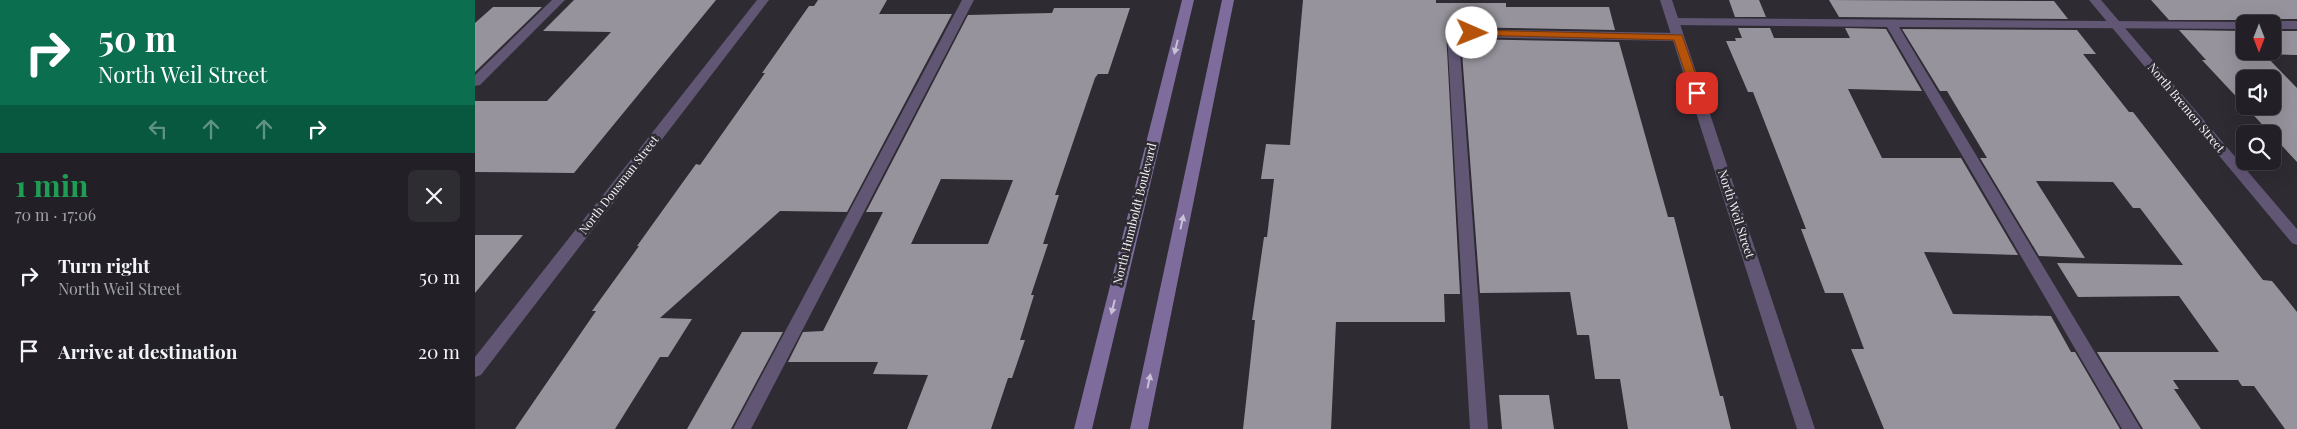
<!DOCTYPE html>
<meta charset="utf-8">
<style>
body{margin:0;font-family:"Playfair Display",serif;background:#2e2d32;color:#f1f3f6;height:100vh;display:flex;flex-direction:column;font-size:19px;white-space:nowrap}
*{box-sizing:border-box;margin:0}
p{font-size:16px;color:#a2a3a7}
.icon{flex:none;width:28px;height:28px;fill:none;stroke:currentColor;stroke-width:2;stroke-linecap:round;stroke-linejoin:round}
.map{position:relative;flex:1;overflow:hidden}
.sheet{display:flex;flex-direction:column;background:#222026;width:475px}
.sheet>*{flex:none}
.hud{background:#0b6e4f;color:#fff;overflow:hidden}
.needle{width:32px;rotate:180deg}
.fabs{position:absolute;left:1761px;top:15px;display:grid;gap:10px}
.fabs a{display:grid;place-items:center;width:45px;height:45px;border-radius:8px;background:#222026;box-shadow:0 5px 20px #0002,0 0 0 1px #3f3e43;font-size:25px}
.pin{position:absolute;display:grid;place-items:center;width:42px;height:42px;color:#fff;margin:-21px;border-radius:10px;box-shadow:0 2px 8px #0006}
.me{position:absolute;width:55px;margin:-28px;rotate:91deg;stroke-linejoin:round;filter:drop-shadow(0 0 4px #0008)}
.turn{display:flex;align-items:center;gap:18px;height:105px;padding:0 15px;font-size:22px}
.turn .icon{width:65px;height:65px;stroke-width:2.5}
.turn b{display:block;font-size:35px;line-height:42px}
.lanes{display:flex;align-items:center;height:48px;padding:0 15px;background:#0003;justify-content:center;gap:25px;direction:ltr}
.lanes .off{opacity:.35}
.round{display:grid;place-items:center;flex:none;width:52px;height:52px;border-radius:8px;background:#2e2d32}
.overview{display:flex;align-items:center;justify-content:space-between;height:85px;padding:0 15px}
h1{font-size:30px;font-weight:700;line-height:38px;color:#1e9e55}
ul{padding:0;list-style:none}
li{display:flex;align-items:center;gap:15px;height:75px;padding:0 15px}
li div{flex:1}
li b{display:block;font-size:19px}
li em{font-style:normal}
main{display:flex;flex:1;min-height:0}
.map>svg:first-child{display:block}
.building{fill:#96939c;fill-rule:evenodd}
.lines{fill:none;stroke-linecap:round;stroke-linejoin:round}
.service{fill:#615674;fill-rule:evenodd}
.minor{fill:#615674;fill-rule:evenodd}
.secondary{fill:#7e6d9c;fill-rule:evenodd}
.oneway{fill:#c9c2d6}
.route{fill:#b45309;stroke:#753606}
.labels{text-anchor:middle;stroke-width:5;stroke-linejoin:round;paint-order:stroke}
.street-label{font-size:12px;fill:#f2f0f5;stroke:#2e2b33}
</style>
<main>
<section class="sheet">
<div class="hud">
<div class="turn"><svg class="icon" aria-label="right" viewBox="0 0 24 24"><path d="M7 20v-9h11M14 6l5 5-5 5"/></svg><div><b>50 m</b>North Weil Street</div></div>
<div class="lanes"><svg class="icon off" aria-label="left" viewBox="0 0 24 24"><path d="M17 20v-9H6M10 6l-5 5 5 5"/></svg><svg class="icon off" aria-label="ahead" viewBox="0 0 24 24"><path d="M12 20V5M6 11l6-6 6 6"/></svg><svg class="icon off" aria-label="ahead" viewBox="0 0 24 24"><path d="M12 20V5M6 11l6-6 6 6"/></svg><svg class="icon" aria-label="right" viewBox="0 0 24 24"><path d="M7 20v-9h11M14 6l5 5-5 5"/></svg></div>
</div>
<div class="overview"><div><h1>1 min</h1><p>70 m · 17:06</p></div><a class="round"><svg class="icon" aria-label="close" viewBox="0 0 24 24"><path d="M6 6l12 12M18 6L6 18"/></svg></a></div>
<ul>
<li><svg class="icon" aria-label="right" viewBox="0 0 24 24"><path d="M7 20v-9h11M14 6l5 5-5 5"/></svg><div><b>Turn right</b><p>North Weil Street</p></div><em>50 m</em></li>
<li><svg class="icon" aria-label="arrive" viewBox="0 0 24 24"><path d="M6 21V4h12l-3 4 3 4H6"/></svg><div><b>Arrive at destination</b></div><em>20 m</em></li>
</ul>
</section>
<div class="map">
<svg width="1822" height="429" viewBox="0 0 1822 429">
<rect width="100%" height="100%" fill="#2e2b33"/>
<g class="building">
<polygon points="99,0 241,0 99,173 0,172 0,101 72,101 136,32 68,31"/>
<polygon points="343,0 412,0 404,14 477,14 372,212 305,211 185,318 217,319 193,357 185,357 140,429 40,429 121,311 117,311 164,246 162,246 208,182 221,164 225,165 290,73 287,73 334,6 339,6"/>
<polygon points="828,0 961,0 961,3 1031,3 1031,7 1134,7 1140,30 978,27 971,31 985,294 969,294 970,322 861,322 856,429 768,429 780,320 777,320 789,237 792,237 799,179 786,179 791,144 815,145"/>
<polygon points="1254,0 1284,0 1291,17 1260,17"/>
<polygon points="1354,0 1579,1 1593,19 1364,17"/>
<polygon points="1676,0 1822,0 1822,19 1798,19 1791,24 1777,24 1774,20 1694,20"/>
<polygon points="18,7 67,7 0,72 0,23"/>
<path d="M579 8H655L633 74H623L620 78 580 195H584L568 244H573L556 295H559L545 340H550L537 378H533L516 429H432L453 375 398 374 403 362H313L328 332 348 331 408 212H391L493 15 577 13ZM466 179 538 180 513 244H436Z"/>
<polygon points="1263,28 1295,28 1299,38 1375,38 1370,28 1411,29 1447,91 1373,89 1407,158 1486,158 1543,255 1449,252 1478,314 1576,316 1596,352 1600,352 1645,429 1409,429 1376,349 1389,349 1368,293 1350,293 1326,229 1331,229 1278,92 1273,92 1251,41 1261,41 1260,38 1267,38"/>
<polygon points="1427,29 1602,30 1621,54 1608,54 1654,112 1658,112 1788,280 1797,281 1822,312 1822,429 1810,429 1779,386 1767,386 1763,380 1698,380 1704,389 1699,389 1726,429 1668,429 1622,352 1744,352 1704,296 1603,297 1582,263 1708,265 1665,208 1658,208 1638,182 1561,181 1610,258 1564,256 1505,158 1512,158 1472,91 1465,91"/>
<polygon points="1704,30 1770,31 1770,51 1798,51 1798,31 1822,31 1822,55 1789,54 1822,88 1822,162 1770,106 1798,106 1798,79 1770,79 1770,106 1727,60 1731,60"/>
<polygon points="986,39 1144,42 1193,217 1199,217 1245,396 1248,396 1256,429 1153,429 1145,379 1120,379 1114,335 1102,335 1095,292 1005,293"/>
<polygon points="0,235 48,235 0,293"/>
<polygon points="267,332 308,332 256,429 212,429"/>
<polygon points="1024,395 1074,395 1079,429 1027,429"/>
</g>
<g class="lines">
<g class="service">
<polygon points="77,0 90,0 5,85 0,86 0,75"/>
<polygon points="487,0 499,0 276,429 258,429"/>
<polygon points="1198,18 1774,22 1775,24 1770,24 1770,29 1424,27 1666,429 1647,429 1412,27 1194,25 1192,22"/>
<polygon points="1798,21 1822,21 1822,29 1798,29 1798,24 1793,24"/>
<polygon points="978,29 1203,33 1209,37 1203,41 984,37 1013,429 995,429 972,33"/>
</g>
<g class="minor">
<polygon points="282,0 294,0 6,375 0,377 0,357"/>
<polygon points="1185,0 1197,0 1340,429 1322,429"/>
<polygon points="1614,0 1626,0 1822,229 1822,245 1817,243"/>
</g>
<g class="secondary">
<polygon points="707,0 719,0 617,429 599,429"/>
<polygon points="747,0 759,0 673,429 655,429"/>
</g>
</g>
<defs><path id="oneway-solid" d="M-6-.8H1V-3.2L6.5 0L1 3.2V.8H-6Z" transform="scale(1.25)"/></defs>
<g class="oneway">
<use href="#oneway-solid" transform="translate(701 47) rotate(104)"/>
<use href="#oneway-solid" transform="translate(707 222) rotate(-78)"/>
<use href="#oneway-solid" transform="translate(638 307) rotate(104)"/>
<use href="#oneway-solid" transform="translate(674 381) rotate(-78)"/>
</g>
<polygon class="route" points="997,30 1207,35 1227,93 1222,96 1217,93 1199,40 994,35 994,31"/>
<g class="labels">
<g class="street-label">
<text transform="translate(1711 108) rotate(50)" y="4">North Bremen Street</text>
<text transform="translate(144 185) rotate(-52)" y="4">North Dousman Street</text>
<text transform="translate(660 214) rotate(-76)" y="4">North Humboldt Boulevard</text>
<text transform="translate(1261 214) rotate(72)" y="4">North Weil Street</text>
</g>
</g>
</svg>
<div class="fabs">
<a><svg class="needle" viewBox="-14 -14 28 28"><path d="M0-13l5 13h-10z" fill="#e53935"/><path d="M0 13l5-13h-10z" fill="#a2a3a7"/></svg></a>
<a><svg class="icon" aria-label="sound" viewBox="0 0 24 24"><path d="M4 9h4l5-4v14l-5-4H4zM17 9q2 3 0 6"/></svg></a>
<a><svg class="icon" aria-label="search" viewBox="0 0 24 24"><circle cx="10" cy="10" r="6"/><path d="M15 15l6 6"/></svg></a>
</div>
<div class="pin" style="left:1222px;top:93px;background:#d93025"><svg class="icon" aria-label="arrive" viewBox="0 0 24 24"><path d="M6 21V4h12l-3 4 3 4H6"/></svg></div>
<svg class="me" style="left:997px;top:33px" viewBox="-20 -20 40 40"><circle r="19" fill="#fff"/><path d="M0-13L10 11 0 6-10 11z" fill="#b45309"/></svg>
</div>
</main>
